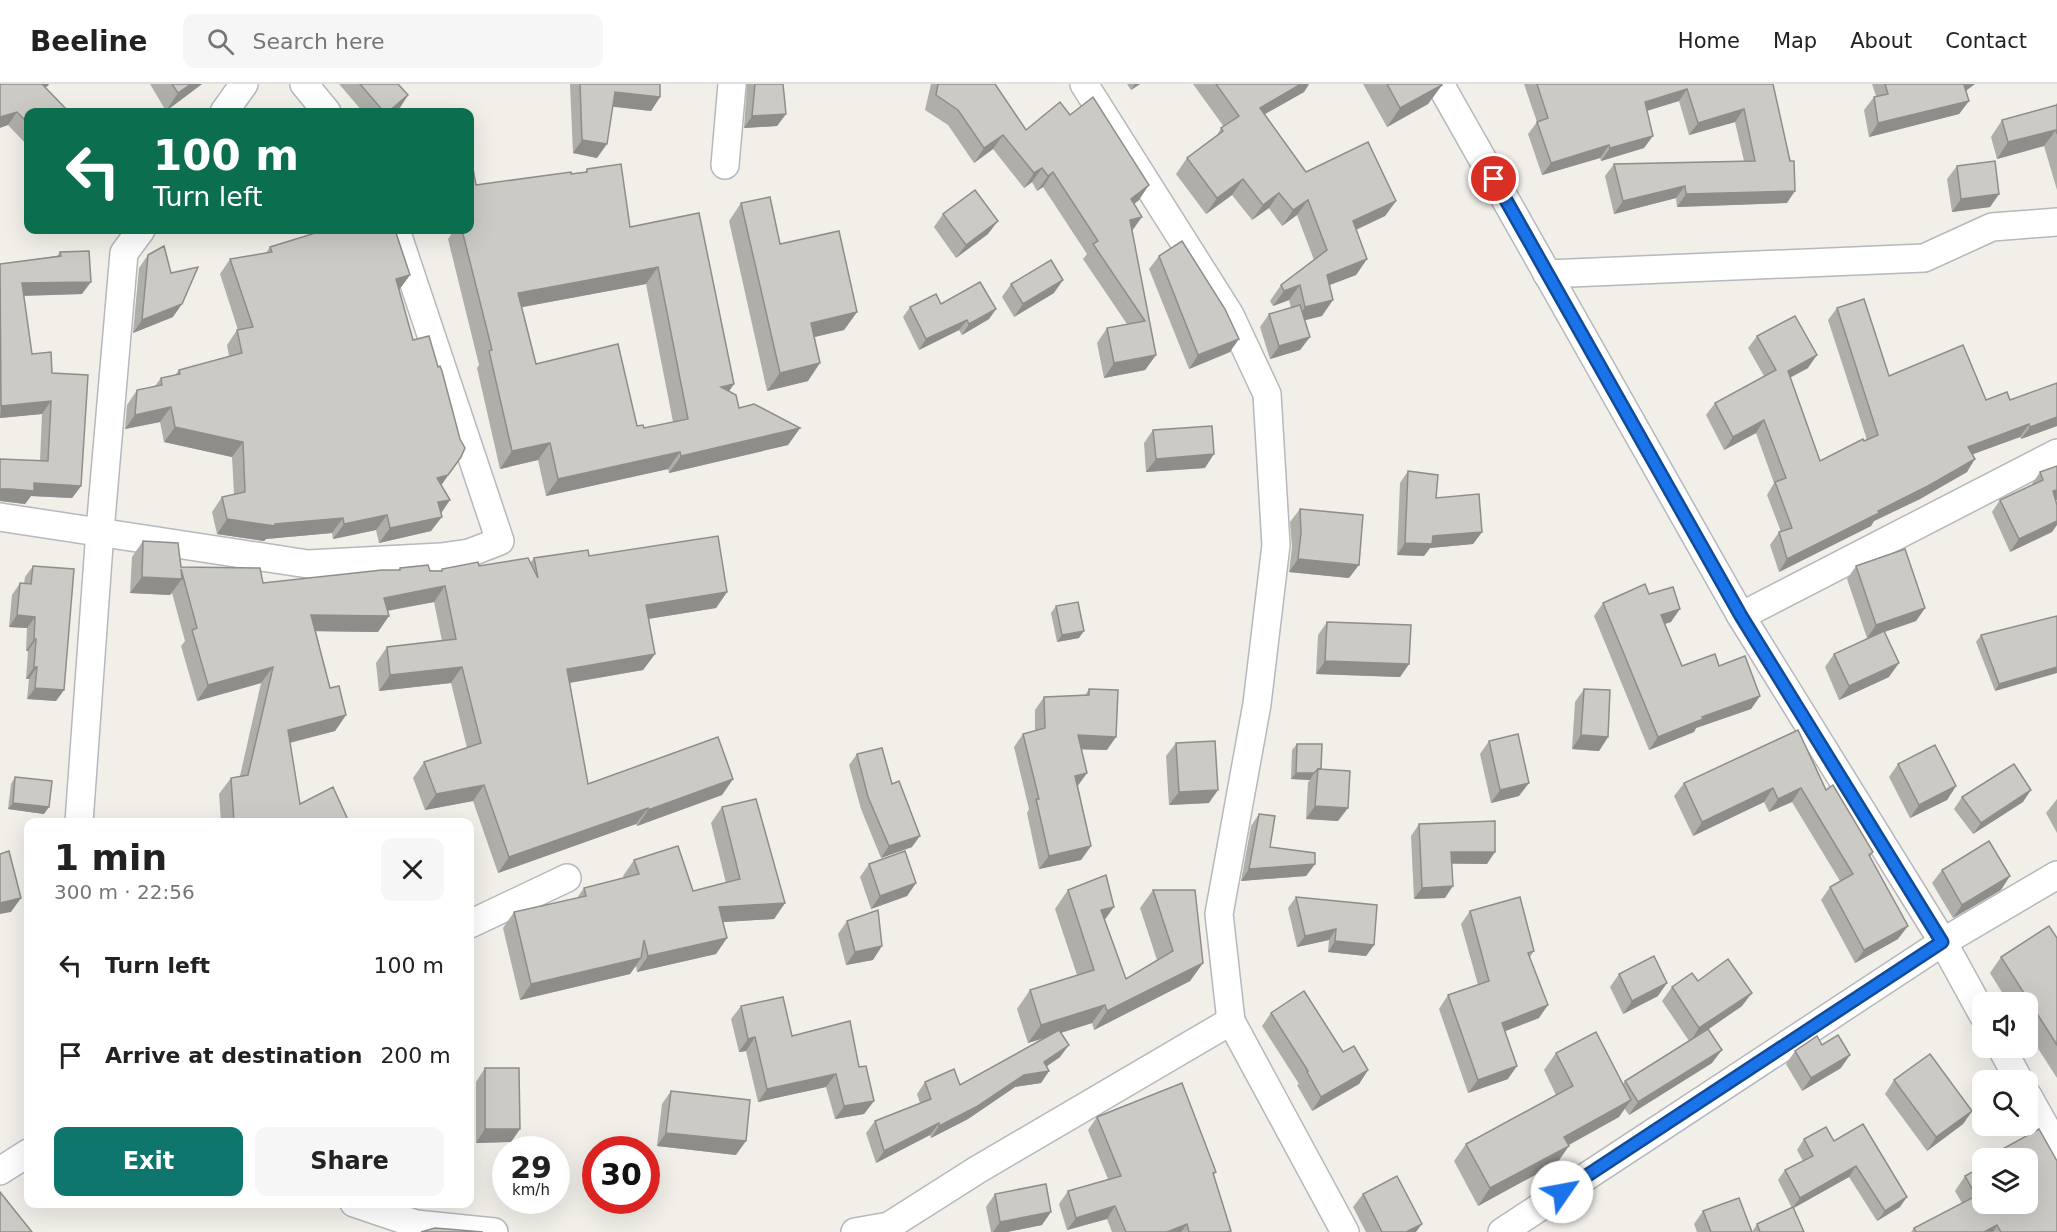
<!DOCTYPE html>
<meta charset="utf-8">
<style>
body{margin:0;font-family:"DejaVu Sans",sans-serif;background:#f6f6f6;color:#222;height:100vh;display:flex;flex-direction:column;font-size:22px;white-space:nowrap}
*{box-sizing:border-box;margin:0}
p{font-size:20px;color:#767676}
.icon{flex:none;width:33px;height:33px;fill:none;stroke:currentColor;stroke-width:2;stroke-linecap:round;stroke-linejoin:round}
.map{position:relative;flex:1;overflow:hidden}
.panel{position:absolute;left:24px;top:734px;width:450px;height:390px;display:flex;flex-direction:column;background:#fff;border-radius:12px;box-shadow:0 6px 24px #0002}
.panel>*{flex:none}
.banner{position:absolute;left:24px;top:24px;width:450px;height:126px;border-radius:12px;box-shadow:0 6px 24px #0002;background:#0b6e4f;color:#fff;overflow:hidden}
.buttons{position:absolute;left:1972px;top:908px;display:grid;gap:12px}
.buttons a{display:grid;place-items:center;width:66px;height:66px;border-radius:12px;background:#fff;box-shadow:0 6px 24px #0002;font-size:30px}
.speed{position:absolute;left:492px;top:1052px;display:flex;gap:12px;font-size:30px;font-weight:700;text-align:center}
.speed>*{display:grid;place-content:center;width:78px;height:78px;border-radius:50%;background:#fff;box-shadow:0 6px 24px #0002;line-height:1}
.speed small{font-size:15px;font-weight:400}
.speed .limit{border:9px solid #d22;background:#fff;color:#111}
.pin{position:absolute;display:grid;place-items:center;width:51px;height:51px;color:#fff;margin:-26px;border:3px solid #fff;border-radius:50%;box-shadow:0 2px 6px #0007}
.me{position:absolute;width:66px;margin:-33px;rotate:57deg;stroke-linejoin:round;filter:drop-shadow(0 0 4px #0008)}
.turn{display:flex;align-items:center;gap:21px;height:126px;padding:0 30px;font-size:27px}
.turn .icon{width:78px;height:78px;stroke-width:2.5}
.turn b{display:block;font-size:42px;line-height:51px}
.round{display:grid;place-items:center;flex:none;width:63px;height:63px;border-radius:12px;background:#f6f6f6}
.head{display:flex;align-items:center;justify-content:space-between;height:102px;padding:0 30px}
h1{font-size:36px;font-weight:700;line-height:45px}
.cta{display:flex;gap:12px;margin-top:auto;padding:12px 30px}
.cta a{flex:1;height:69px;border-radius:12px;background:#0f766e;color:#fff;font-size:24px;font-weight:700;line-height:69px;text-align:center}
.cta a+a{background:#f6f6f6;color:#222}
ul{padding:0;list-style:none}
li{display:flex;align-items:center;gap:18px;height:90px;padding:0 30px}
li div{flex:1}
li b{display:block;font-size:22px}
li em{font-style:normal}
header{display:flex;align-items:center;gap:36px;box-sizing:border-box;height:84px;padding:0 30px;background:#fff;border-bottom:2px solid #e0e0e0}
header strong{font-size:28px}
nav{display:flex;gap:33px;margin-inline-start:auto;font-size:21px}
.search{width:420px;height:54px;background:#f6f6f6;display:flex;align-items:center;gap:15px;box-sizing:border-box;padding:0 21px;border-radius:12px;color:#767676;font-size:22px}
.map>svg:first-child{display:block}
.lines{fill:none;stroke-linecap:round;stroke-linejoin:round}
.minor-casing{stroke:#b5b8bc;stroke-width:30}
.minor{stroke:#fff;stroke-width:27}
.wall{fill:#afaea9;fill-rule:evenodd}
.shaded-wall{fill:#8f8d8a}
.building{fill:#cccac5;stroke:#8f8d8a;stroke-width:1.5;fill-rule:evenodd}
.route-casing{stroke:#114b97;stroke-width:15}
.route{stroke:#1a73e8;stroke-width:10}
</style>
<header>
<strong>Beeline</strong>
<div class="search"><svg class="icon" aria-label="search" viewBox="0 0 24 24"><circle cx="10" cy="10" r="6"/><path d="M15 15l6 6"/></svg>Search here</div>
<nav><a>Home</a><a>Map</a><a>About</a><a>Contact</a></nav>
</header>
<div class="map">
<svg width="2057" height="1148" viewBox="0 0 2057 1148">
<rect width="100%" height="100%" fill="#f1efe8"/>
<g class="lines">
<defs>
<g id="minor">
<polyline points="304,0 327,28"/>
<polyline points="1084,0 1230,231 1267,310 1276,461 1257,620 1219,830 1231,937 1345,1148"/>
<polyline points="1440,0 1741,532 1943,858 1983,931"/>
<polyline points="224,28 244,0"/>
<polyline points="725,81 732,0"/>
<polyline points="1547,190 1924,174 1992,143 2057,138"/>
<polyline points="0,433 308,480 441,473 469,469 500,457 396,146"/>
<polyline points="1741,532 2057,369"/>
<polyline points="79,738 100,447 124,169 141,146"/>
<polyline points="470,840 567,794"/>
<polyline points="2001,963 2019,996"/>
<polyline points="2028,1012 2057,1064"/>
<polyline points="0,1087 28,1069"/>
<polyline points="354,1119 416,1140 494,1148"/>
<polyline points="855,1148 889,1142 977,1086 1231,937"/>
<polyline points="1502,1148 1943,858 2057,791"/>
</g>
</defs>
<use href="#minor" class="minor-casing"/>
<use href="#minor" class="minor"/>
</g>
<g class="wall">
<polygon points="0,0 48,2 45,3 28,28 28,62 8,41"/>
<polygon points="150,0 202,0 166,27"/>
<polygon points="339,0 398,0 408,11 399,25 394,28 363,28"/>
<polygon points="570,0 660,0 660,13 651,27 613,22 597,74 573,69"/>
<polygon points="747,0 783,0 786,30 777,42 744,44"/>
<polygon points="931,0 995,0 1026,46 1139,116 1134,120 1132,148 1156,271 1145,286 1104,294 1097,259 1107,244 1127,240 1083,175 1087,170 1043,103 1037,107 1032,98 1024,104 993,65 974,79 948,41 925,26"/>
<polygon points="1127,0 1140,0 1131,6"/>
<polygon points="1193,0 1309,0 1304,8 1265,30 1306,88 1396,117 1385,132 1356,146 1367,175 1356,191 1330,201 1322,232 1305,236 1310,253 1300,266 1270,275 1260,243 1269,230 1291,224 1289,216 1273,222 1270,217 1281,201 1314,176 1297,131 1282,142 1269,124 1252,136 1232,111 1206,130 1176,90 1187,74 1216,53 1221,44 1224,43"/>
<polygon points="1363,0 1441,0 1442,1 1428,20 1387,43"/>
<polygon points="1524,0 1773,0 1787,119 1677,123 1676,114 1614,130 1605,92 1614,80 1744,77 1735,38 1689,51 1679,17 1647,27 1644,64 1601,77 1600,74 1542,91 1528,50 1537,38"/>
<polygon points="1872,0 1975,0 1966,7 1969,17 1959,30 1869,53 1864,26 1874,13 1876,12"/>
<polygon points="2057,19 2057,106 2044,62 1997,75 1991,53 2002,36 2055,21"/>
<path d="M470 68 476 101 585 88 587 85 630 143 699 129 734 300 729 307 739 324 800 344 788 361 669 389 668 385 546 412 538 376 500 385 477 284 479 281 448 155 454 146H470ZM646 200 673 338 644 344 637 342 536 280 522 223Z"/>
<polygon points="1957,82 1999,110 1990,123 1952,128 1947,95"/>
<polygon points="741,119 780,160 857,228 844,246 814,253 808,297 767,307 729,137"/>
<polygon points="943,130 988,150 956,174 934,143"/>
<polygon points="270,163 410,191 399,206 441,402 441,429 431,447 379,459 376,446 333,455 332,449 266,455 264,457 217,450 212,428 222,413 234,410 232,373 164,358 160,338 125,345 127,321 137,306 155,302 161,294 175,291 179,286 229,272 227,261 237,246 238,246 220,190 230,175 266,169"/>
<polygon points="60,168 82,210 24,212 32,270 52,289 81,402 72,414 31,412 25,420 0,417 0,375 40,377 42,330 0,334 0,180 57,172"/>
<polygon points="148,171 173,233 133,249 139,184"/>
<polygon points="1159,172 1230,268 1189,285 1149,185"/>
<polygon points="1011,200 1054,209 1014,233 1002,213"/>
<polygon points="941,220 996,225 989,235 962,251 959,246 919,266 903,233 910,223"/>
<polygon points="1837,224 1889,292 1986,316 2010,316 2057,299 2057,342 2021,355 2020,353 1972,370 1967,388 1920,415 1874,437 1871,442 1779,488 1770,461 1779,448 1781,448 1767,411 1774,399 1756,349 1724,366 1706,331 1715,319 1764,292 1748,264 1757,252 1808,284 1790,294 1820,377 1867,356 1828,236"/>
<polygon points="1153,346 1205,384 1146,388 1144,359"/>
<polygon points="1408,387 1436,414 1482,448 1473,460 1430,464 1424,472 1397,471 1400,399"/>
<polygon points="2040,388 2056,416 2052,448 2010,468 1992,428 2000,416 2032,401 2032,400"/>
<polygon points="1300,425 1349,494 1289,488 1292,463 1290,438"/>
<polygon points="143,457 181,483 263,499 398,486 400,484 441,487 442,485 479,482 530,479 534,474 589,472 727,508 716,524 648,535 655,570 643,586 570,599 588,700 733,695 722,711 637,742 636,740 498,789 473,717 425,726 413,694 424,678 467,664 451,599 379,607 376,579 387,563 442,557 434,518 388,527 378,548 316,547 330,604 346,631 335,647 290,659 300,720 348,736 346,738 221,738 219,710 231,694 240,692 261,599 197,617 181,562 185,557 172,509 170,511 130,509 132,473"/>
<polygon points="33,482 64,606 56,617 27,615 29,595 26,595 28,567 26,567 27,544 9,543 12,511 20,499 24,500 25,493"/>
<polygon points="1856,482 1925,524 1916,537 1884,548 1889,593 1839,616 1825,583 1834,570 1871,553 1867,554 1847,495"/>
<polygon points="1649,510 1671,538 1664,540 1682,582 1719,582 1760,612 1751,625 1696,644 1694,648 1649,666 1594,532 1603,519"/>
<polygon points="1056,522 1079,554 1057,558 1051,529"/>
<polygon points="2057,532 1995,607 1976,558 1981,551"/>
<polygon points="1327,538 1409,580 1400,593 1316,590 1318,551"/>
<polygon points="1089,605 1107,666 1081,665 1087,689 1078,702 1091,762 1081,776 1039,785 1027,729 1029,725 1014,663 1023,650 1035,647 1035,626 1044,613 1085,611"/>
<polygon points="1584,605 1608,653 1599,667 1572,665 1575,618"/>
<polygon points="1489,657 1519,712 1491,719 1480,670"/>
<polygon points="1176,659 1209,719 1169,721 1166,672"/>
<polygon points="1297,660 1321,685 1338,737 1306,735 1308,698 1310,696 1291,695 1292,666"/>
<polygon points="857,670 892,700 912,763 881,774 861,725 849,681"/>
<polygon points="1898,680 1956,702 1947,716 1910,734 1889,693"/>
<polygon points="15,693 44,730 8,725 11,700"/>
<polygon points="1684,699 1826,706 1873,768 1870,773 1898,855 1855,879 1821,816 1830,803 1840,797 1792,718 1769,728 1764,718 1693,752 1674,712"/>
<polygon points="1962,713 2023,718 1973,750 1954,725"/>
<polygon points="2057,715 2057,749 2046,729"/>
<polygon points="722,723 785,819 774,835 723,838 727,854 716,870 637,888 636,882 630,890 520,916 503,844 514,828 577,814 584,804 624,794 623,792 634,776 693,807 726,799 711,739"/>
<polygon points="1259,730 1270,763 1315,780 1306,792 1241,797 1251,742"/>
<polygon points="1419,740 1487,780 1452,780 1445,814 1414,815 1411,752"/>
<polygon points="869,780 916,799 907,812 871,825 860,793"/>
<polygon points="1942,786 2001,806 1953,834 1932,799"/>
<polygon points="1068,806 1104,836 1126,895 1157,876 1140,824 1153,806 1203,879 1190,897 1094,946 1092,939 1061,949 1060,973 1047,982 1049,987 1041,999 1015,1003 968,1035 931,1054 930,1051 876,1079 866,1049 875,1037 920,1019 917,1010 925,998 960,1001 1045,954 1028,959 1017,925 1030,906 1077,891 1055,825"/>
<polygon points="1296,813 1374,861 1366,872 1328,868 1329,856 1297,863 1288,824"/>
<polygon points="1470,827 1534,867 1530,873 1539,934 1505,947 1508,995 1468,1009 1439,925 1448,911 1478,901 1461,840"/>
<polygon points="847,837 873,876 846,881 838,850"/>
<polygon points="28,849 28,863 24,856"/>
<polygon points="2057,854 2057,994 2028,949 2028,918 2008,918 1990,889 2001,873"/>
<polygon points="1619,890 1658,912 1623,930 1610,903"/>
<polygon points="1698,897 1742,922 1708,945 1712,979 1629,1031 1624,1024 1619,1033 1569,1061 1557,1079 1478,1122 1454,1077 1466,1060 1556,1011 1544,986 1556,969 1623,1000 1625,997 1689,957 1662,917 1672,903"/>
<polygon points="741,922 792,952 859,983 874,1017 864,1030 835,1035 826,1003 758,1018 746,967 739,968 731,935"/>
<polygon points="1271,929 1343,968 1368,986 1359,1000 1312,1027 1297,1001 1299,1000 1262,942"/>
<polygon points="1822,961 1841,984 1802,1007 1786,980 1795,967"/>
<polygon points="485,984 520,1045 511,1058 476,1059 476,998"/>
<polygon points="1894,996 1972,1027 1963,1040 1927,1067 1885,1010"/>
<polygon points="671,1007 736,1071 657,1062 662,1020"/>
<polygon points="1097,1033 1216,1088 1214,1091 1231,1147 1230,1148 1112,1148 1107,1135 1067,1146 1059,1120 1068,1107 1108,1095 1088,1046"/>
<polygon points="2039,1045 2057,1077 2057,1148 1911,1148 1914,1144 1962,1119 1955,1107 1965,1092 1983,1082 1983,1119 2028,1119 2028,1074 1993,1074 1997,1068"/>
<polygon points="1804,1055 1834,1057 1900,1123 1877,1137 1849,1093 1793,1124 1804,1148 1697,1148 1694,1140 1703,1127 1752,1148 1757,1140 1792,1124 1778,1096 1785,1086 1803,1077 1797,1066"/>
<polygon points="995,1110 1042,1141 1007,1148 991,1148 986,1123"/>
<polygon points="1363,1110 1416,1148 1366,1148 1353,1123"/>
</g>
<g class="shaded-wall">
<polygon points="36,0 49,0 48,2 29,9"/>
<polygon points="191,0 202,0 166,27 178,9"/>
<polygon points="1135,0 1140,0 1131,6"/>
<polygon points="1301,0 1309,0 1304,8 1249,39 1260,24"/>
<polygon points="1966,0 1975,0 1955,14"/>
<polygon points="1442,1 1428,20 1387,43 1400,24"/>
<polygon points="1687,5 1679,17 1636,30 1645,18"/>
<polygon points="615,8 660,13 651,27 606,22"/>
<polygon points="408,11 399,25 394,28 388,28"/>
<polygon points="1969,17 1959,30 1869,53 1878,39"/>
<polygon points="1744,25 1735,38 1689,51 1698,39"/>
<polygon points="17,28 8,41 0,44 0,33"/>
<polygon points="786,30 777,42 744,44 752,32"/>
<polygon points="2056,46 2044,62 1997,75 2008,58"/>
<polygon points="1003,51 993,65 974,79 984,64"/>
<polygon points="1653,52 1644,64 1601,77 1610,64"/>
<polygon points="582,56 607,60 597,74 573,69"/>
<polygon points="1609,61 1600,74 1542,91 1551,79"/>
<polygon points="1042,84 1032,98 1024,104 1034,89"/>
<polygon points="1053,88 1043,103 1037,107 1048,92"/>
<polygon points="1243,95 1232,111 1206,130 1217,114"/>
<polygon points="1149,101 1139,116 1121,130 1131,115"/>
<polygon points="1685,102 1676,114 1614,130 1623,117"/>
<polygon points="1795,107 1787,119 1677,123 1686,110"/>
<polygon points="1279,109 1269,124 1252,136 1263,121"/>
<polygon points="1999,110 1990,123 1952,128 1961,115"/>
<polygon points="1308,116 1297,131 1282,142 1293,126"/>
<polygon points="1396,117 1385,132 1342,152 1353,137"/>
<polygon points="1142,133 1132,147 1130,136"/>
<polygon points="998,137 988,150 956,174 966,161"/>
<polygon points="1367,175 1356,191 1316,206 1327,191"/>
<polygon points="658,183 646,200 506,226 518,209"/>
<polygon points="410,191 399,206 385,210 396,195"/>
<polygon points="1063,196 1054,209 1014,233 1023,220"/>
<polygon points="91,198 82,210 13,212 22,199"/>
<polygon points="1300,201 1289,216 1273,222 1284,207"/>
<polygon points="1333,216 1322,232 1294,239 1305,223"/>
<polygon points="182,220 173,233 133,249 142,236"/>
<polygon points="996,225 989,235 962,251 969,240"/>
<polygon points="857,228 844,246 798,257 811,239"/>
<polygon points="967,236 959,246 919,266 926,255"/>
<polygon points="1310,253 1300,266 1270,275 1279,262"/>
<polygon points="1239,255 1230,268 1189,285 1198,271"/>
<polygon points="1156,271 1145,286 1104,294 1114,279"/>
<polygon points="1817,271 1808,284 1779,299 1788,287"/>
<polygon points="820,279 808,297 767,307 780,289"/>
<polygon points="734,300 722,317 721,303"/>
<polygon points="51,317 42,330 0,334 1,322"/>
<polygon points="171,323 160,338 125,345 135,331"/>
<polygon points="2057,333 2057,342 2021,355 2030,343"/>
<polygon points="1764,336 1756,349 1724,366 1733,353"/>
<polygon points="2029,340 2020,353 1960,375 1968,363"/>
<polygon points="175,343 243,358 232,373 164,358"/>
<polygon points="800,344 788,361 669,389 681,372"/>
<polygon points="550,359 538,376 500,385 512,367"/>
<polygon points="680,368 668,385 546,412 558,395"/>
<polygon points="1214,370 1205,384 1146,388 1156,375"/>
<polygon points="461,373 438,406 437,394"/>
<polygon points="1975,375 1967,388 1920,415 1874,437 1871,442 1779,488 1787,475"/>
<polygon points="34,399 81,402 72,414 31,412 25,420 0,417 0,405"/>
<polygon points="2057,406 2057,416 2045,419 2053,407"/>
<polygon points="450,416 440,431 438,418"/>
<polygon points="387,431 376,446 333,455 344,440"/>
<polygon points="442,433 431,447 379,459 390,444"/>
<polygon points="343,434 332,449 266,455 264,457 217,450 227,435 275,440"/>
<polygon points="2057,437 2057,441 2052,448 2010,468 2019,455"/>
<polygon points="1482,448 1473,460 1430,464 1424,472 1397,471 1405,459 1433,452"/>
<polygon points="1298,475 1359,481 1349,494 1289,488"/>
<polygon points="142,493 182,495 170,511 130,509"/>
<polygon points="445,502 434,518 373,529 384,514"/>
<polygon points="727,508 716,524 635,537 646,521"/>
<polygon points="1925,524 1916,537 1867,554 1876,541"/>
<polygon points="1680,525 1671,538 1652,544 1661,531"/>
<polygon points="17,531 35,533 27,544 9,543"/>
<polygon points="311,531 389,532 378,548 300,547"/>
<polygon points="1084,547 1079,554 1057,558 1062,551"/>
<polygon points="34,555 36,555 28,567 26,567"/>
<polygon points="655,570 643,586 556,601 567,585"/>
<polygon points="1325,577 1409,580 1400,593 1316,590"/>
<polygon points="1899,579 1889,593 1839,616 1849,602"/>
<polygon points="34,583 37,583 29,595 26,595"/>
<polygon points="273,583 261,599 197,617 208,601"/>
<polygon points="462,583 451,599 379,607 390,591"/>
<polygon points="2057,583 2057,589 1995,607 1999,600"/>
<polygon points="35,604 64,606 56,617 27,615"/>
<polygon points="1760,612 1751,625 1696,644 1694,648 1649,666 1658,653 1702,633"/>
<polygon points="346,631 335,647 276,662 288,646"/>
<polygon points="1078,651 1116,653 1107,666 1068,665"/>
<polygon points="1581,651 1608,653 1599,667 1572,665"/>
<polygon points="1087,689 1077,702 1075,692"/>
<polygon points="1296,689 1314,689 1310,696 1291,695"/>
<polygon points="733,695 722,711 637,742 648,726"/>
<polygon points="1529,699 1519,712 1491,719 1500,706"/>
<polygon points="484,701 473,717 425,726 436,710"/>
<polygon points="1956,702 1947,716 1910,734 1919,721"/>
<polygon points="1773,704 1764,718 1693,752 1702,738"/>
<polygon points="1801,704 1792,718 1769,728 1778,715"/>
<polygon points="1218,706 1209,719 1169,721 1179,708"/>
<polygon points="2031,706 2023,718 1973,750 1981,739"/>
<polygon points="13,719 49,723 44,730 8,725"/>
<polygon points="1315,722 1348,724 1338,737 1306,735"/>
<polygon points="648,724 636,740 498,789 509,773"/>
<polygon points="920,752 912,763 881,774 889,762"/>
<polygon points="1091,762 1081,776 1039,785 1049,772"/>
<polygon points="1451,768 1495,768 1487,780 1443,779"/>
<polygon points="1315,780 1306,792 1241,797 1249,785"/>
<polygon points="2010,792 2001,806 1953,834 1962,821"/>
<polygon points="916,799 907,812 871,825 880,812"/>
<polygon points="1453,802 1445,814 1414,815 1422,804"/>
<polygon points="21,814 11,828 0,830 0,819"/>
<polygon points="785,819 774,835 708,839 719,823"/>
<polygon points="1114,823 1101,841 1101,826"/>
<polygon points="1908,842 1898,855 1855,879 1864,866"/>
<polygon points="1336,845 1329,856 1297,863 1305,852"/>
<polygon points="727,854 716,870 637,888 648,872"/>
<polygon points="1335,857 1374,861 1366,872 1328,868"/>
<polygon points="882,862 873,876 846,881 855,868"/>
<polygon points="641,874 630,890 520,916 531,900"/>
<polygon points="1203,879 1190,897 1094,946 1107,927"/>
<polygon points="1667,899 1658,912 1623,930 1632,917"/>
<polygon points="1752,909 1742,922 1690,958 1699,944"/>
<polygon points="1105,921 1092,939 1028,959 1041,941"/>
<polygon points="1548,921 1539,934 1493,952 1502,939"/>
<polygon points="755,953 746,967 739,968 748,955"/>
<polygon points="1069,961 1060,973 1037,989 1049,987 1041,999 1015,1003 968,1035 931,1054 939,1042 1044,978"/>
<polygon points="1722,966 1712,979 1629,1031 1638,1018"/>
<polygon points="1850,971 1841,984 1802,1007 1811,994"/>
<polygon points="1517,982 1508,995 1468,1009 1478,996"/>
<polygon points="1368,986 1359,1000 1312,1027 1321,1013"/>
<polygon points="836,990 826,1003 758,1018 767,1005"/>
<polygon points="1631,1016 1619,1033 1552,1070 1564,1053"/>
<polygon points="874,1017 864,1030 835,1035 844,1022"/>
<polygon points="1972,1027 1963,1040 1927,1067 1936,1053"/>
<polygon points="939,1039 930,1051 876,1079 884,1067"/>
<polygon points="485,1045 520,1045 511,1058 476,1059"/>
<polygon points="666,1049 746,1057 736,1071 657,1062"/>
<polygon points="1569,1062 1557,1079 1478,1122 1490,1104"/>
<polygon points="1856,1082 1849,1093 1792,1125 1800,1114"/>
<polygon points="1907,1113 1900,1123 1877,1137 1885,1127"/>
<polygon points="1115,1122 1107,1135 1067,1146 1076,1134"/>
<polygon points="1051,1128 1042,1141 1007,1148 993,1148 1000,1138"/>
<polygon points="1187,1140 1181,1148 1167,1148"/>
<polygon points="1422,1140 1416,1148 1406,1148"/>
<polygon points="1997,1141 1993,1148 1984,1148"/>
</g>
<g class="building">
<polygon points="0,0 42,0 69,28 28,28 28,39 17,28 0,33"/>
<polygon points="172,0 191,0 178,9"/>
<polygon points="360,0 398,0 408,11 388,28 384,28"/>
<polygon points="580,0 660,0 660,13 615,8 607,60 582,56"/>
<polygon points="755,0 783,0 786,30 752,32"/>
<polygon points="938,0 995,0 1026,46 1060,18 1070,31 1093,13 1149,101 1131,115 1142,133 1130,136 1156,271 1114,279 1107,244 1145,237 1093,160 1098,157 1053,88 1048,92 1042,84 1034,89 1003,51 984,64 958,26 936,11"/>
<polygon points="1216,0 1301,0 1260,24 1306,88 1368,58 1396,117 1353,137 1367,175 1327,191 1333,216 1305,223 1300,201 1284,207 1281,201 1327,166 1308,116 1293,126 1279,109 1263,121 1243,95 1217,114 1187,74 1223,47 1221,44 1239,32"/>
<polygon points="1387,0 1441,0 1442,1 1400,24"/>
<polygon points="1537,0 1773,0 1790,77 1794,77 1795,107 1686,110 1685,102 1623,117 1614,80 1755,77 1744,25 1698,39 1687,5 1645,18 1653,52 1610,64 1609,61 1551,79 1537,38 1548,34"/>
<polygon points="1885,0 1966,0 1964,1 1969,17 1878,39 1874,13 1888,10"/>
<polygon points="2057,21 2057,50 2056,46 2008,58 2002,36"/>
<path d="M470 68 476 101 571 88V90L587 88V85L621 80 630 143 699 129 734 300 721 303 736 311 739 324 754 320 800 344 681 372 680 368 558 395 550 359 512 367 489 267 492 266 462 146H470V127L472 124 470 121ZM658 183 688 335 644 344 643 341 637 342 618 260 536 280 518 209Z"/>
<polygon points="1995,77 1999,110 1961,115 1957,82"/>
<polygon points="975,106 998,137 966,161 943,130"/>
<polygon points="770,113 780,160 839,147 857,228 811,239 820,279 780,289 741,119"/>
<polygon points="325,146 395,146 410,191 396,195 413,256 429,252 438,283 440,282 442,287 460,355 465,364 461,373 448,391 437,394 450,416 438,418 442,433 390,444 387,431 344,440 343,434 275,440 275,442 227,435 222,413 245,408 243,358 175,343 171,323 135,331 137,306 162,301 161,294 180,290 179,286 242,269 237,246 253,243 230,175 272,168 270,163"/>
<polygon points="1182,157 1225,225 1239,255 1198,271 1159,172"/>
<polygon points="164,162 171,189 198,183 182,220 142,236 148,171"/>
<polygon points="89,167 91,198 22,199 32,270 51,268 52,289 88,291 81,402 34,399 34,407 11,405 0,405 0,375 48,377 51,317 1,322 0,180 61,172 60,168"/>
<polygon points="1051,176 1063,196 1023,220 1011,200"/>
<polygon points="980,198 996,225 969,240 967,236 926,255 910,223 936,210 941,220"/>
<polygon points="1864,215 1889,292 1963,261 1986,316 2007,308 2010,316 2057,299 2057,333 2030,343 2029,340 1968,363 1975,375 1928,402 1878,427 1879,429 1787,475 1779,448 1792,444 1775,398 1786,394 1764,336 1733,353 1715,319 1776,286 1757,252 1795,232 1817,271 1788,287 1820,377 1863,355 1864,357 1878,351 1837,224"/>
<polygon points="1300,221 1310,253 1279,262 1269,230"/>
<polygon points="1212,342 1214,370 1156,375 1153,346"/>
<polygon points="2057,382 2057,406 2053,407 2057,421 2057,437 2019,455 2000,416 2043,396 2040,388"/>
<polygon points="1408,387 1438,391 1436,414 1479,410 1482,448 1433,452 1432,460 1405,459"/>
<polygon points="1300,425 1363,431 1359,481 1298,475 1301,449"/>
<polygon points="718,452 727,508 646,521 655,570 567,585 588,700 718,653 733,695 648,726 648,724 509,773 484,701 436,710 424,678 481,659 462,583 390,591 387,563 456,555 445,502 384,514 389,532 311,531 330,604 339,602 346,631 288,646 300,720 333,703 348,736 344,738 234,738 231,694 248,691 273,583 208,601 192,546 197,544 181,485 182,495 142,493 143,457 178,459 181,483 260,484 263,499 382,486 400,486 400,484 428,481 430,487 442,487 442,485 478,478 479,482 528,474 538,494 534,474 588,466 589,472"/>
<polygon points="1905,465 1925,524 1876,541 1856,482"/>
<polygon points="33,482 74,485 64,606 35,604 37,583 34,583 36,555 34,555 35,533 17,531 20,499 31,500"/>
<polygon points="1645,500 1649,510 1673,503 1680,525 1661,531 1682,582 1715,570 1719,582 1745,572 1760,612 1702,633 1703,635 1658,653 1603,519"/>
<polygon points="1078,518 1084,547 1062,551 1056,522"/>
<polygon points="2057,532 2057,583 1999,600 1981,551"/>
<polygon points="1327,538 1411,541 1409,580 1325,577"/>
<polygon points="1884,547 1899,579 1849,602 1834,570"/>
<polygon points="1089,605 1118,606 1116,653 1078,651 1087,689 1075,692 1091,762 1049,772 1036,715 1039,715 1023,650 1045,644 1044,613 1089,611"/>
<polygon points="1584,605 1610,606 1608,653 1581,651"/>
<polygon points="1798,646 1826,706 1833,701 1873,768 1869,771 1908,842 1864,866 1830,803 1853,790 1801,704 1778,715 1773,704 1702,738 1684,699"/>
<polygon points="1518,650 1529,699 1500,706 1489,657"/>
<polygon points="1215,657 1218,706 1179,708 1176,659"/>
<polygon points="1297,660 1322,660 1321,685 1318,685 1314,689 1296,689"/>
<polygon points="1935,661 1956,702 1919,721 1898,680"/>
<polygon points="882,664 892,700 899,697 920,752 889,762 868,713 857,670"/>
<polygon points="2014,680 2031,706 1981,739 1962,713"/>
<polygon points="1318,685 1350,687 1348,724 1315,722"/>
<polygon points="15,693 52,697 49,723 13,719"/>
<polygon points="756,715 785,819 719,823 727,854 648,872 644,856 641,874 531,900 514,828 586,812 584,804 639,790 634,776 678,762 693,807 740,795 722,723"/>
<polygon points="1259,730 1275,732 1270,763 1315,769 1315,780 1249,785"/>
<polygon points="1495,737 1495,768 1451,768 1453,802 1422,804 1419,740"/>
<polygon points="1989,757 2010,792 1962,821 1942,786"/>
<polygon points="9,767 21,814 0,819 0,770"/>
<polygon points="905,767 916,799 880,812 869,780"/>
<polygon points="1106,791 1114,823 1101,826 1126,895 1173,867 1153,806 1195,806 1203,879 1107,927 1105,921 1041,941 1030,906 1094,886 1068,806"/>
<polygon points="1296,813 1377,821 1374,861 1335,857 1336,845 1305,852"/>
<polygon points="1520,813 1534,867 1528,869 1548,921 1502,939 1517,982 1478,996 1448,911 1489,897 1470,827"/>
<polygon points="878,826 882,862 855,868 847,837"/>
<polygon points="2049,842 2057,854 2057,961 2001,873"/>
<polygon points="1654,872 1667,899 1632,917 1619,890"/>
<polygon points="1728,875 1752,909 1699,944 1672,903 1692,889 1698,897"/>
<polygon points="1304,907 1343,968 1354,962 1368,986 1321,1013 1307,988 1308,987 1271,929"/>
<polygon points="783,913 792,952 850,937 859,983 866,982 874,1017 844,1022 836,990 767,1005 755,953 748,955 741,922"/>
<polygon points="1708,945 1722,966 1638,1018 1625,997"/>
<polygon points="1059,946 1069,961 1044,978 1049,987 1024,991 976,1023 939,1042 939,1039 884,1067 875,1037 931,1015 925,998 954,985 960,1001"/>
<polygon points="1596,948 1631,1016 1564,1053 1569,1062 1490,1104 1466,1060 1573,1002 1556,969"/>
<polygon points="1838,951 1850,971 1811,994 1795,967 1817,952 1822,961"/>
<polygon points="1930,970 1972,1027 1936,1053 1894,996"/>
<polygon points="485,984 519,984 520,1045 485,1045"/>
<polygon points="1182,999 1216,1088 1213,1089 1231,1147 1227,1148 1189,1148 1187,1140 1167,1148 1126,1148 1115,1122 1076,1134 1068,1107 1121,1092 1097,1033"/>
<polygon points="671,1007 750,1016 746,1057 666,1049"/>
<polygon points="1863,1040 1907,1113 1885,1127 1856,1082 1800,1114 1785,1086 1813,1072 1804,1055 1826,1043 1834,1057"/>
<polygon points="2039,1045 2057,1077 2057,1148 2001,1148 1997,1141 1984,1148 1916,1148 1914,1144 1976,1112 1965,1092 1983,1082 1983,1119 2028,1119 2028,1074 1998,1074 2000,1073 1997,1068"/>
<polygon points="1397,1092 1422,1140 1406,1148 1382,1148 1363,1110"/>
<polygon points="1046,1100 1051,1128 1000,1138 995,1110"/>
<polygon points="0,1108 32,1148 0,1148"/>
<polygon points="1739,1114 1752,1148 1711,1148 1703,1127"/>
<polygon points="1793,1123 1804,1148 1760,1148 1757,1140"/>
<polygon points="435,1144 483,1148 421,1148"/>
</g>
<g class="lines">
<defs>
<polyline id="route" points="1494,95 1741,532 1942,858 1562,1108"/>
</defs>
<use href="#route" class="route-casing"/>
<use href="#route" class="route"/>
</g>
</svg>
<div class="buttons">
<a><svg class="icon" aria-label="sound" viewBox="0 0 24 24"><path d="M4 9h4l5-4v14l-5-4H4zM17 9q2 3 0 6"/></svg></a>
<a><svg class="icon" aria-label="search" viewBox="0 0 24 24"><circle cx="10" cy="10" r="6"/><path d="M15 15l6 6"/></svg></a>
<a><svg class="icon" aria-label="layers" viewBox="0 0 24 24"><path d="M12 4l9 5-9 5-9-5zM3 14l9 5 9-5"/></svg></a>
</div>
<div class="speed"><div>29<small>km/h</small></div><div class="limit">30</div></div>
<div class="pin" style="left:1494px;top:95px;background:#d93025"><svg class="icon" aria-label="arrive" viewBox="0 0 24 24"><path d="M6 21V4h12l-3 4 3 4H6"/></svg></div>
<svg class="me" style="left:1562px;top:1108px" viewBox="-20 -20 40 40"><circle r="19" fill="#fff"/><path d="M0-13L10 11 0 6-10 11z" fill="#1a73e8"/></svg>
<div class="banner">
<div class="turn"><svg class="icon" aria-label="left" viewBox="0 0 24 24"><path d="M17 20v-9H6M10 6l-5 5 5 5"/></svg><div><b>100 m</b>Turn left</div></div>
</div>
<section class="panel">
<div class="head"><div><h1>1 min</h1><p>300 m · 22:56</p></div><a class="round"><svg class="icon" aria-label="close" viewBox="0 0 24 24"><path d="M6 6l12 12M18 6L6 18"/></svg></a></div>
<ul>
<li><svg class="icon" aria-label="left" viewBox="0 0 24 24"><path d="M17 20v-9H6M10 6l-5 5 5 5"/></svg><div><b>Turn left</b></div><em>100 m</em></li>
<li><svg class="icon" aria-label="arrive" viewBox="0 0 24 24"><path d="M6 21V4h12l-3 4 3 4H6"/></svg><div><b>Arrive at destination</b></div><em>200 m</em></li>
</ul>
<div class="cta"><a>Exit</a><a>Share</a></div>
</section>
</div>
